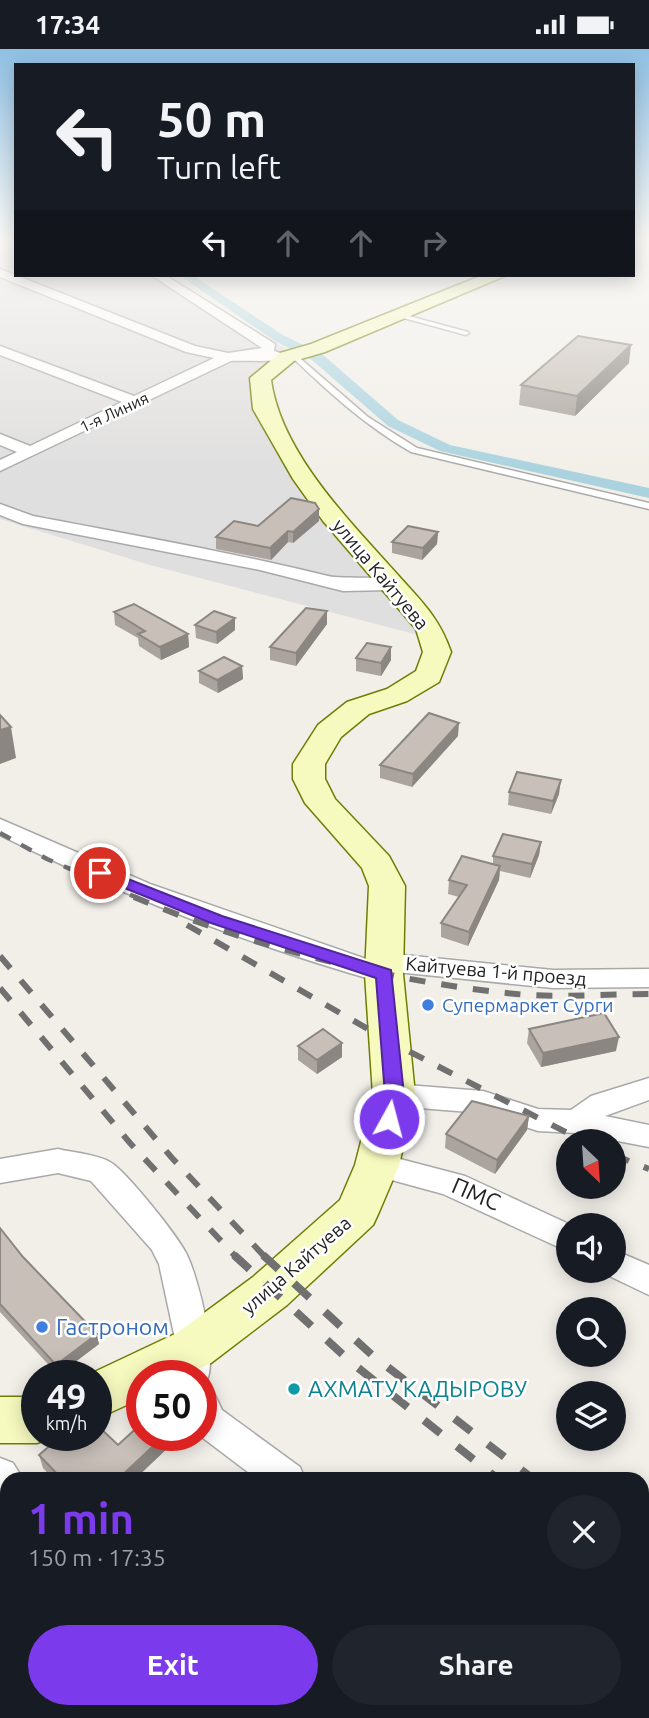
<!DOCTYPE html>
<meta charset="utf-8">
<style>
body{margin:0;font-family:Ubuntu,sans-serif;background:#20242c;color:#f1f3f6;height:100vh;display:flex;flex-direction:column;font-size:26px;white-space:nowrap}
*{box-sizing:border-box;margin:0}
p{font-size:23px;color:#9ea1a6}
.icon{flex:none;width:38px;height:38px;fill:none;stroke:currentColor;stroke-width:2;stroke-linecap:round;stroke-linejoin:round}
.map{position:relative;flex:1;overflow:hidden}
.side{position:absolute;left:0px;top:1423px;width:649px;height:247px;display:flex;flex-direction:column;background:#171b24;border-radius:21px 21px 0 0;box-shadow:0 4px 18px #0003}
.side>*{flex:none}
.hud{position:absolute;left:14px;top:14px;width:621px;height:214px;border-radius:0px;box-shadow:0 4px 18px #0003;background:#171b24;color:#f1f3f6;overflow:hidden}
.needle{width:46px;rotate:155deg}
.buttons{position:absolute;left:556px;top:1080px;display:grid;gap:14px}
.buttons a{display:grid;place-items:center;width:70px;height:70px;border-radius:50%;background:#171b24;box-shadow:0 4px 18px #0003;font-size:35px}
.speed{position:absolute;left:21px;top:1311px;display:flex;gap:14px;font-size:35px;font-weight:700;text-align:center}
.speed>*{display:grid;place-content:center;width:91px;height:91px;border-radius:50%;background:#171b24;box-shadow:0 4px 18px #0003;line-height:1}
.speed small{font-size:18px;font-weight:400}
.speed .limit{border:10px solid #d22;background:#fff;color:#111}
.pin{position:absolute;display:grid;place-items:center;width:60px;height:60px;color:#fff;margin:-30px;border:4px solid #fff;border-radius:50%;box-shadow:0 2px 7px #0007}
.me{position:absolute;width:77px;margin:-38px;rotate:7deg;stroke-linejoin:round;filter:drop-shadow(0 0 5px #0008)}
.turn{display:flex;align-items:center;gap:24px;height:147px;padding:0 28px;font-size:32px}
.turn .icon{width:91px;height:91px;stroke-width:2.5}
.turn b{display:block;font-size:49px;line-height:60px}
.lanes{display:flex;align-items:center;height:66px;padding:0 28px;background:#0003;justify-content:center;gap:35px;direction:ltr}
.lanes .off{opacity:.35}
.round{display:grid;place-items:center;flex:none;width:74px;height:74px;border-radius:37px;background:#20242c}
.headline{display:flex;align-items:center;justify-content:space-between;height:119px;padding:0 28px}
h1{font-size:42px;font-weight:700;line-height:52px;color:#7c3aed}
.action{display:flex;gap:14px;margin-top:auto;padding:14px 28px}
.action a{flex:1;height:80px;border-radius:42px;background:#7c3aed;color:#fff;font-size:28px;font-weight:700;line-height:80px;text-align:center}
.action a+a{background:#20242c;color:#f1f3f6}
.status{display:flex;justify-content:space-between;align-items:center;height:49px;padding:0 35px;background:#171b24;direction:ltr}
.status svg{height:19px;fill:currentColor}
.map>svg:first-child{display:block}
.residential{fill:#e0dfdf}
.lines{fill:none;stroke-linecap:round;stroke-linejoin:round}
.canal{fill:#aad3df;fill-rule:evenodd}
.lane-casing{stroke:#a9a9a9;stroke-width:3}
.street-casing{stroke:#a9a9a9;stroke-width:3}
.secondary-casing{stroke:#707d05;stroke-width:3}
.lane{fill:#fff;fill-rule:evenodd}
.street{fill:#fff;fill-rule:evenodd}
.secondary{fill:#f7fabf;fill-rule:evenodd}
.rail-far2{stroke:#707070;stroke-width:4.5;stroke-dasharray:12 12;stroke-linecap:butt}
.rail-far1{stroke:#707070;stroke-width:6;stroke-dasharray:16 16;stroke-linecap:butt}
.rail{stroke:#707070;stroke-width:8;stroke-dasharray:21 21;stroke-linecap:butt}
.wall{fill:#aba49e}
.shaded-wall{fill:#8b8681}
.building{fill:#c7bfb8;stroke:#8b8681;stroke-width:2}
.route{fill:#7c3aed;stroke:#51269a;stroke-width:2}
.shop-dot{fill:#3f7fe0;stroke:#fff;stroke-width:2.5}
.culture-dot{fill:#0f9aa8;stroke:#fff;stroke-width:2.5}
.labels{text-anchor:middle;stroke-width:5;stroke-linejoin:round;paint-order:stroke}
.far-street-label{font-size:16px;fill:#222;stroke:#fff}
.street-label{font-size:19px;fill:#222;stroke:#fff}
.shop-label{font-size:19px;fill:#366cbe;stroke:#fff;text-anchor:start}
.near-street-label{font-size:23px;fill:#222;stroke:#fff}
.near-shop-label{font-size:23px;fill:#366cbe;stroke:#fff;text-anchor:start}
.near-culture-label{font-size:23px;fill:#0d838f;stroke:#fff;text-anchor:start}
</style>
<div class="status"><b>17:34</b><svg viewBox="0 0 49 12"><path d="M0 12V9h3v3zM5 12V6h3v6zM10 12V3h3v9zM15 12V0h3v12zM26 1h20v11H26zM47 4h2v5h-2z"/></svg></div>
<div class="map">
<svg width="649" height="1669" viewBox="0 0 649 1669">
<rect width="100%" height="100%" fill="#f2efe9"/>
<g class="residential">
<polygon points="0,189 16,189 16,226 168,226 242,276 292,303 281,306 255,355 426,588 150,516 0,470"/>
<polygon points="0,1476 7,1485 7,1662 642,1662 642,1648 649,1653 649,1669 0,1669"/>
</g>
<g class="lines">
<polygon class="canal" points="179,226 192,226 283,286 322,305 398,371 450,396 649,439 649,449 440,402 388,377 312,311 275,292"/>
<defs>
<g id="lane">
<polygon points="398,264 468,283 469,284 466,286 396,267 396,265"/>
<path d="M291 305H295L368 368 417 399 649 454V460L411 403C366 377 328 343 291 307Z"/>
</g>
<g id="street">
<path d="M0 220 195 297 228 304 262 299 151 226H165L275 295 274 302 294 308C287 314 244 311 231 312L0 422V411L17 403 0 396V385L30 397 122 353 0 306V297L134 347 214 309 186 303 0 228Z"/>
<path d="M0 455 33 467C132 486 230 503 328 527 344 531 392 525 400 535L391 541 343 542 260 521 23 475 0 466Z"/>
<path d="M0 770 150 835 372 912 375 907 384 904 553 921 649 920V938L553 939 396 923 393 931 384 934C253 897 122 847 0 786Z"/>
<polygon points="649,1029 649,1051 605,1067 649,1076 649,1098 576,1084 538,1082 482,1064 394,1057 384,1054 380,1046 384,1038 394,1035 483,1042 538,1060 571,1061 591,1047"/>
<path d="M58 1100C74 1104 96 1105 110 1113 126 1122 177 1186 186 1204 198 1227 222 1318 203 1338L213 1342 222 1361 300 1418 305 1430H257L199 1386 201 1326H176L177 1299 159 1215 152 1201 91 1132 58 1124 0 1134V1110Z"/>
<polygon points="377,1104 465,1127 571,1176 569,1203 443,1145 366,1124 362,1116 366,1108"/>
<polygon points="614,1201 649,1216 649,1246 603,1224 614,1222"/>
<polygon points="0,1409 13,1414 23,1430 7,1430 7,1454 0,1451"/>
<polygon points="643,1654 649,1669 600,1669 598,1662 642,1662"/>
<polygon points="153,1662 195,1662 198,1669 155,1669"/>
</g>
<g id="secondary">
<path d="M483 226H507L325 303 294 312 271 331C281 404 349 471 397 525 421 552 439 568 451 603L439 633 407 652 369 665 341 688 325 715V730L335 750 389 807 405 837 403 925 415 1046 399 1116 379 1163 373 1176 287 1256 211 1314 186 1326H142V1349L96 1370V1326H88L177 1284 253 1228 340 1151 355 1116 373 1046 365 925 369 837 362 819 305 754 293 730V715L318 676 347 653 387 640 416 622 423 603 416 580 323 472 293 430 253 360 250 329 280 304 311 295Z"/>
<polygon points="0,1348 37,1348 37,1386 55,1387 37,1394 0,1394"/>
</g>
</defs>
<use href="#lane" class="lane-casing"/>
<use href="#street" class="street-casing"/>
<use href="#secondary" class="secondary-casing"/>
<use href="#lane" class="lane"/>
<use href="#street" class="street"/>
<use href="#secondary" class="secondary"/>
<polyline class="rail-far2" points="0,784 47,810 138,849"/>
<g class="rail-far1">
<path d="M134 848C249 897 391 933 516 945 559 949 605 945 649 945"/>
<polyline points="187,876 387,991 583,1092"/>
<polyline points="0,907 172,1109 265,1208"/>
<polyline points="0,939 130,1094 236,1208"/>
<polyline points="614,1106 649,1120"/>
</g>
<g class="rail">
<polyline points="234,1206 352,1314 498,1430"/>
<polyline points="263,1206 372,1306 533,1430"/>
<polyline points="642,1508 649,1513"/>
<polyline points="642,1534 649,1539"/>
</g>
</g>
<g class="wall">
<polygon points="629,314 575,367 519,356 521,336"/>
<polygon points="319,472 293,494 288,493 271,511 216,500 216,488 258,477"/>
<polygon points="438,483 437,495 422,511 392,504 392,493"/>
<polygon points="327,562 327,575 296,617 270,611 270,598"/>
<polygon points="114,563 188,585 189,598 161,611 139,597 138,589 115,576"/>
<polygon points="195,576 235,581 217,595 196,589"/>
<polygon points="356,609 391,611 381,627 356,622"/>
<polygon points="242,617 243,630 218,644 199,634 199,622"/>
<polygon points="458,687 412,738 380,729 380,716"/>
<polygon points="509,743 559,745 551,765 508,756"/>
<polygon points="541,793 539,806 530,829 500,822 499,831 468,897 441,888 441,874 459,848 448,845 449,831 493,815 493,807"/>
<polygon points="529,980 616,1002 541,1018 527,994"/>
<polygon points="342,994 342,1008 317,1025 298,1011 298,997"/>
<polygon points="529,1067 527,1081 495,1125 445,1099 446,1085"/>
<polygon points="0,1179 23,1208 99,1295 58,1326 0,1263"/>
<polygon points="174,1393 135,1430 53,1430 43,1419 39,1406"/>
</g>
<g class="shaded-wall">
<polygon points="631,296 629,314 575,367 577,347"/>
<polygon points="319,460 319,472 293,494 293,483"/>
<polygon points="288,482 288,493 271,511 270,499"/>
<polygon points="438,483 437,495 422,511 423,499"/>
<polygon points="327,562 327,575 296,617 296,604"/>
<polygon points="235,569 235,581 217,595 216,583"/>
<polygon points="188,585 189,598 161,611 160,598"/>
<polygon points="391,598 391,611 381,627 381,614"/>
<polygon points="242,617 243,630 218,644 217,631"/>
<polygon points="459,674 458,687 412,738 413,725"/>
<polygon points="11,678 16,709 0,715 0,681"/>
<polygon points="561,731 559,745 551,765 553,752"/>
<polygon points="541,793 539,806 530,829 532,815"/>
<polygon points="500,817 499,831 468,897 469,883"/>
<polygon points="619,988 616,1002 541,1018 543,1004"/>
<polygon points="342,994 342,1008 317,1025 317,1011"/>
<polygon points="529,1067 527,1081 495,1125 497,1111"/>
<polygon points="97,1285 99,1295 58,1326 56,1316"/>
<polygon points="165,1386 173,1386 174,1393 135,1430 118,1430"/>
<polygon points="505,1662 510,1662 506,1669 502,1669"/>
</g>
<g class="building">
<polygon points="578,287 631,296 577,347 521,336"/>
<polygon points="291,449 315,454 319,460 293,483 288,482 270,499 216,488 234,472 258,477"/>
<polygon points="408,477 438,483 423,499 392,493"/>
<polygon points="134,555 188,585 160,598 138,585 145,582 114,563"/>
<polygon points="306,559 327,562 296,604 270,598"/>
<polygon points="214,562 235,569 216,583 195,576"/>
<polygon points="367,594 391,598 381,614 356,609"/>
<polygon points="224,608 242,617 217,631 199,622"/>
<polygon points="429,664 459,674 413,725 380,716"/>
<polygon points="0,666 11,678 0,681"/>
<polygon points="517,723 561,731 553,752 509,743"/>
<polygon points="503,785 541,793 532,815 493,807"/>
<polygon points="462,807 500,817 469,883 441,874 467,836 449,831"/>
<polygon points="604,964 619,988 543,1004 529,980"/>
<polygon points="323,980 342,994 317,1011 298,997"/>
<polygon points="472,1052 529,1067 497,1111 446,1085"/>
<polygon points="0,1179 23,1208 97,1285 56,1316 0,1255"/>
<polygon points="142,1374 142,1386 165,1386 118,1430 62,1430 39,1406 62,1386 96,1386 96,1375 118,1396"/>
<polygon points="0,1658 8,1667 6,1669 0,1669"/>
<polygon points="434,1662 505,1662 502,1669 430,1669"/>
</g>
<linearGradient id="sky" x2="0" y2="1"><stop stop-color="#8fc0e4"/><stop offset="0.45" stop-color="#f9f8f5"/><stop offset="1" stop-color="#f9f8f5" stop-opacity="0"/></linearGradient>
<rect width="649" height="422" fill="url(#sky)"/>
<polygon class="route" points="100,819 222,867 391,921 404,1046 395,1075 389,1077 379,1070 385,1046 376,929 211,874 95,827 95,820"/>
<g class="shop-dot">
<circle cx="428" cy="956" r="7"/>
<circle cx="42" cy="1278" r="7"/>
</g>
<circle class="culture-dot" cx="294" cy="1340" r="7"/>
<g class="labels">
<g class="far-street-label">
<text transform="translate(114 363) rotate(-25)" y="6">1-я Линия</text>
</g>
<g class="street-label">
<text transform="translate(381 525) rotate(50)" y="7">улица Кайтуева</text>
<text transform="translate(496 922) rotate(5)" y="7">Кайтуева 1-й проезд</text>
<text transform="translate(296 1216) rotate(-41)" y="7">улица Кайтуева</text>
</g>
<g class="shop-label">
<text x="442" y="963">Супермаркет Сурги</text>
</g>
<g class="near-street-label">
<text transform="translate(476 1145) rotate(23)" y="8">ПМС</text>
</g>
<g class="near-shop-label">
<text x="56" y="1286">Гастроном</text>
</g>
<g class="near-culture-label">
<text x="308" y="1348">АХМАТУ КАДЫРОВУ</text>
</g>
</g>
</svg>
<div class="buttons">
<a><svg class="needle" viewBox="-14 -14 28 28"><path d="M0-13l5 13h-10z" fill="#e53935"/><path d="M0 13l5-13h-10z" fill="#9ea1a6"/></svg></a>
<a><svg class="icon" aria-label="sound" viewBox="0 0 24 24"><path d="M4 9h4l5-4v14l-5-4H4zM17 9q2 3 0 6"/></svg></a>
<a><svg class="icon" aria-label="search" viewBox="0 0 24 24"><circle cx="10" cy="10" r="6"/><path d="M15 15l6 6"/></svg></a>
<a><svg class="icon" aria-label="layers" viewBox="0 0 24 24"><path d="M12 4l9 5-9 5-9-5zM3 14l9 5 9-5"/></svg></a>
</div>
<div class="speed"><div>49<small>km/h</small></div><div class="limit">50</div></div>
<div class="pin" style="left:100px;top:824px;background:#d93025"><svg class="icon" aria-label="arrive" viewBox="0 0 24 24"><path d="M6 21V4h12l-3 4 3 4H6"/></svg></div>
<svg class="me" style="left:389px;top:1070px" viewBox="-20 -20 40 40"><circle r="17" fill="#7c3aed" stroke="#fff" stroke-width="3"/><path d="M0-11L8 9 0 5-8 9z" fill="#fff"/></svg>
<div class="hud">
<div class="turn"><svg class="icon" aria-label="left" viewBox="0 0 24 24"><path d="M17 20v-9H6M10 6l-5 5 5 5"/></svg><div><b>50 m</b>Turn left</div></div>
<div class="lanes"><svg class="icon" aria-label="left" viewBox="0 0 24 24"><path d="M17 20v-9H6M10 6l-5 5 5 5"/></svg><svg class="icon off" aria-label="ahead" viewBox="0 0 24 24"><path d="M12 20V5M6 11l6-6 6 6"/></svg><svg class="icon off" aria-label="ahead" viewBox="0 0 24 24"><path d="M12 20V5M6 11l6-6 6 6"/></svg><svg class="icon off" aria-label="right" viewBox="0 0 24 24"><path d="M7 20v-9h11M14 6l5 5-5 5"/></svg></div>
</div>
<section class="side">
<div class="headline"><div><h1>1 min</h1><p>150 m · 17:35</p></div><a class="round"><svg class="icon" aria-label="close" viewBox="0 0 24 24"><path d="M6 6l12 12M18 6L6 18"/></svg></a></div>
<div class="action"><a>Exit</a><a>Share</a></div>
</section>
</div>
